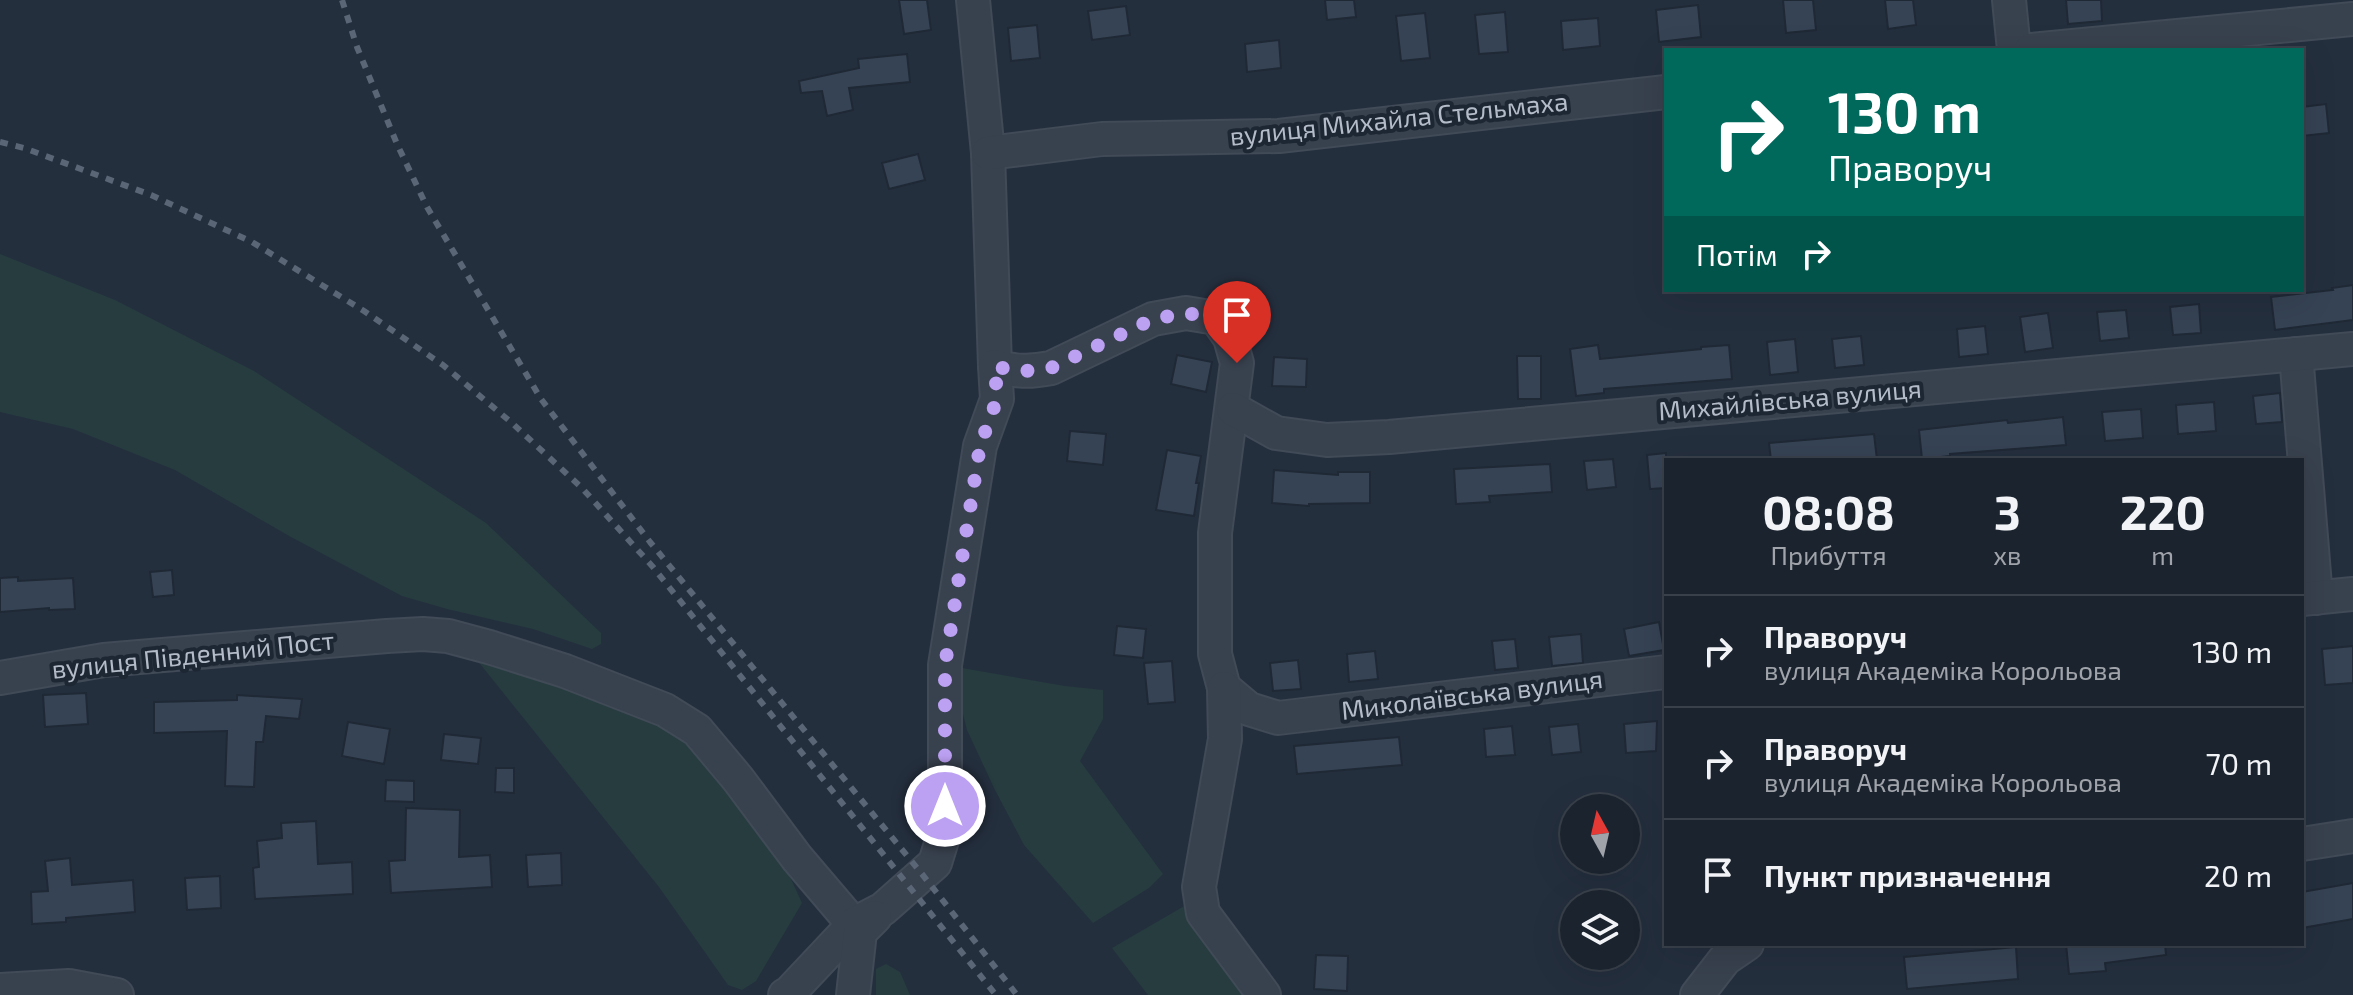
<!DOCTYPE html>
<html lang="uk">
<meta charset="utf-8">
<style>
body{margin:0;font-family:"Exo 2",sans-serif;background:#242b36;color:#f1f3f6;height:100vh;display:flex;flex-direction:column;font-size:30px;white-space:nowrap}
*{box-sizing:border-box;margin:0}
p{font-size:26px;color:#a0a4aa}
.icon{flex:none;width:44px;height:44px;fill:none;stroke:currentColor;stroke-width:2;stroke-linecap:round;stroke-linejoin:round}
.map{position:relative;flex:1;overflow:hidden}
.drawer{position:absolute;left:1664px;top:458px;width:640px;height:488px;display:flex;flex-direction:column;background:#1b232e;border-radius:0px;box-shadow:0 8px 32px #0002,0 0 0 2px #39404a}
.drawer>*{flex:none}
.banner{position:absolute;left:1664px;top:48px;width:640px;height:244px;border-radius:0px;box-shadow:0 8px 32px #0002,0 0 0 2px #39404a;background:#00695c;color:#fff;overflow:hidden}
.needle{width:52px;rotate:352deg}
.buttons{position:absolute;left:1560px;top:794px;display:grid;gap:16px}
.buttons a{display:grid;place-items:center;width:80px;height:80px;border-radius:50%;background:#1b232e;box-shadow:0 8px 32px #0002,0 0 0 2px #39404a;font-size:40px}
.pin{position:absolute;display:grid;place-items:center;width:68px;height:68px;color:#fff;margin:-82px -34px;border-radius:50% 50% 50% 0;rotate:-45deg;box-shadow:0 0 8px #0007}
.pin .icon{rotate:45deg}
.me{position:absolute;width:88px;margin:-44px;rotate:0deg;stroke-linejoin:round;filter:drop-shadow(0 0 6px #0008)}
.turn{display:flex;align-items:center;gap:28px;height:168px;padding:0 32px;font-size:36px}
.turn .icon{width:104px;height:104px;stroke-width:2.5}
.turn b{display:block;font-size:56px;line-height:68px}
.then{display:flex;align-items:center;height:76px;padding:0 32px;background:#0003;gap:16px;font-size:30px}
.eta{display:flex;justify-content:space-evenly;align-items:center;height:136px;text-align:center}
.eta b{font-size:48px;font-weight:700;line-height:56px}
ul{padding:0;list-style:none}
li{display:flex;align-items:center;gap:24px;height:112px;padding:0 32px;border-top:2px solid #39404a}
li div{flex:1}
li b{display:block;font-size:30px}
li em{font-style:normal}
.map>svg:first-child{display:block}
.green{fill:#263c3f}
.building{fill:#364354;stroke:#1f2835;stroke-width:2}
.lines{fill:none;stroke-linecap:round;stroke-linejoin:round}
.minor-casing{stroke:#414a57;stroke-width:36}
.minor{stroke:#38414e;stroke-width:32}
.rail{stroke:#5a6575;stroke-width:6;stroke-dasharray:8 8;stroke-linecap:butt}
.route{stroke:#bca0f2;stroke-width:14;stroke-dasharray:0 25.2}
.labels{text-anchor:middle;stroke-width:8;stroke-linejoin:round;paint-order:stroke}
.street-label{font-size:26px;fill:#b4bcc9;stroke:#1d2633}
</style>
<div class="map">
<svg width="2353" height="995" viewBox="0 0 2353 995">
<rect width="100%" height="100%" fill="#242f3e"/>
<g class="green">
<polygon points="0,254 115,300 254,371 486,523 601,633 601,644 592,649 533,629 447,609 402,596 291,537 175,470 73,429 0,412"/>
<polygon points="473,655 658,721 687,742 786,868 802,903 756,981 742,990 728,985 659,887"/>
<polygon points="962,668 1065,686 1103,690 1103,719 1080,761 1163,874 1149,888 1093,923 1024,845 995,790 967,730 959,698"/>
<polygon points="1186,905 1259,995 1148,995 1112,948"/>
<polygon points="886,964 900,972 910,995 876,995 876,969"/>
</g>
<g class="building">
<polygon points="899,0 927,0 931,30 904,34"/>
<polygon points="1325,0 1354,0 1356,17 1327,20"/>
<polygon points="1783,0 1813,0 1816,30 1786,33"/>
<polygon points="1885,0 1913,0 1916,25 1888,29"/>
<polygon points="2066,0 2101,0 2102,21 2068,24"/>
<polygon points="1698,5 1701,37 1659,42 1656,10"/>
<polygon points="1126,6 1130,35 1092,40 1088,11"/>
<polygon points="1505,12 1508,52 1479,54 1475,15"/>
<polygon points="1425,13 1430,58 1401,61 1396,16"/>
<polygon points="1598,18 1600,46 1563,50 1561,21"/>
<polygon points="1037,25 1040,58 1011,61 1008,28"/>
<polygon points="1279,40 1281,68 1247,72 1245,44"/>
<polygon points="907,54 910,82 849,88 853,110 827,116 822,91 801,93 799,81 859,68 858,59"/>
<polygon points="2326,104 2329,133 2302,136 2302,107"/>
<polygon points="918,154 925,180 889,189 882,163"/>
<polygon points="2353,285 2353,320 2275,330 2271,297 2333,290 2332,288"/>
<polygon points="2199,304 2201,333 2173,335 2170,307"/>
<polygon points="2126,310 2129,338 2100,341 2097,312"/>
<polygon points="2048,313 2053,348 2025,352 2020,317"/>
<polygon points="1985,326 1988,354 1959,357 1957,329"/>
<polygon points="1861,336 1864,365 1835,368 1832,339"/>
<polygon points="1795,339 1798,372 1770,375 1767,342"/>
<polygon points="1598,345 1600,359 1701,349 1701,347 1729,345 1732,379 1604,389 1604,393 1576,396 1570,349"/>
<polygon points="1177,355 1212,362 1206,392 1171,384"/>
<polygon points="1517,356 1541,356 1541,399 1518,399"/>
<polygon points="1274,357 1307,359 1306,387 1272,386"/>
<polygon points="2280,393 2282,422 2256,424 2253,396"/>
<polygon points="2214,402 2216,431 2178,434 2176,405"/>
<polygon points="2141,409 2143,438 2105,441 2102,412"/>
<polygon points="2063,417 2066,445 1950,454 1950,456 1922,459 1919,430 2007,420 2008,423"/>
<polygon points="1070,431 1106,434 1103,465 1067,461"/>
<polygon points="1874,434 1877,460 1771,460 1769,443"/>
<polygon points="1167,450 1201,456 1196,483 1199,483 1194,516 1156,510"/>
<polygon points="1666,453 1666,488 1650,489 1647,455"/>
<polygon points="1613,459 1616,487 1587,490 1584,461"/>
<polygon points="1550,464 1552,492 1489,496 1490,502 1456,504 1454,469"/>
<polygon points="1274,470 1338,475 1338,472 1370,472 1370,503 1309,504 1309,506 1272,503"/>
<polygon points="172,570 174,595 153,597 150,572"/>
<polygon points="18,577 18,581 73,578 75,609 49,610 49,608 0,612 0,578"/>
<polygon points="1659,622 1664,650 1629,656 1624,629"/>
<polygon points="1117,626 1146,629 1143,658 1114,655"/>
<polygon points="1581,634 1583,663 1552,666 1549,637"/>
<polygon points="1515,639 1518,668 1495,670 1492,641"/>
<polygon points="2353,646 2353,683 2325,685 2322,649"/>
<polygon points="1375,651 1378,679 1349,682 1347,654"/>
<polygon points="1298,660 1301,689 1273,691 1270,663"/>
<polygon points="1172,661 1175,702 1148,704 1144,663"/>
<polygon points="86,693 88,724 45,727 43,695"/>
<polygon points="237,695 302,699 299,719 266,716 263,742 256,742 254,787 225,786 227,731 154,733 154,702 237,700"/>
<polygon points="1657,721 1656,751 1626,753 1624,724"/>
<polygon points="348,722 390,729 384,764 342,756"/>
<polygon points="1578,724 1581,752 1552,755 1549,727"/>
<polygon points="1512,726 1515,755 1486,757 1484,729"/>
<polygon points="444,734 481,738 478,764 441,760"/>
<polygon points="1399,737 1402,765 1297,774 1294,746"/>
<polygon points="496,768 514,768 514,793 495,792"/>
<polygon points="386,780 414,781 414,802 385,801"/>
<polygon points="406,808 460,810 459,857 490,855 492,887 391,893 389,861 405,860"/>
<polygon points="316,821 318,864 352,862 353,894 255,899 253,868 259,867 257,841 282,838 281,823"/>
<polygon points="561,853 562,885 528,887 526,855"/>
<polygon points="70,858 72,885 133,880 135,912 66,918 66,922 32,924 31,892 48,891 45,861"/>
<polygon points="220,876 221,908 187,910 185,878"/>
<polygon points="2353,883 2353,919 2302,928 2302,892"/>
<polygon points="2066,944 2165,944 2166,955 2105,963 2106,971 2069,974"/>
<polygon points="2016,947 2018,979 1907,989 1904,957"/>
<polygon points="1316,955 1348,956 1347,991 1314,989"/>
</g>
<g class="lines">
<defs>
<g id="minor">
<path d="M973 0 988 153 995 366C1015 372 1031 372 1051 368L1153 319 1186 313 1216 318 1230 338 1237 363 1215 533V654L1224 688 1249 709 1278 718 1666 672"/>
<polyline points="2009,0 2014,50"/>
<polyline points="2031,50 2353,19"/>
<polyline points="988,153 1102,139 1279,136 1666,92"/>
<polyline points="2296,354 2316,598"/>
<polyline points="1233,409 1276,433 1327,440 1389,437 2353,349"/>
<polyline points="2302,599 2353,594"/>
<polyline points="0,678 104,660 387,636 423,634 448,636 489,647 565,671 665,710 697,730 738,779 797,858 860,932"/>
<polyline points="1224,688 1225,739 1199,887 1203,913 1264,995"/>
<polyline points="2302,844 2353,836"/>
<polyline points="0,990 69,986 117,995"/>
<polyline points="785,995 789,993 854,924 883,909 935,863 943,837 945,806 945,665 980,446 997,399 995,366"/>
<polyline points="853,995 860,932 875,917"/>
<polyline points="1697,995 1725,959 1747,944"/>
</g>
</defs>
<use href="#minor" class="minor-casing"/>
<use href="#minor" class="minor"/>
<g class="rail">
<polyline points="342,0 357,47 397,144 427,207 541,399 650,542 922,874 1017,995"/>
<polyline points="0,142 24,148 151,195 252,242 364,311 443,365 512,423 582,488 653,567 996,995"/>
</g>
</g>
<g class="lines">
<path class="route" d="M945 806V665L980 446 997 399 995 366C1015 372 1031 372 1051 368L1153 319 1186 313 1216 318 1230 338 1237 363"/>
</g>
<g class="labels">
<g class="street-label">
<text transform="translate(1399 119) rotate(-6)" y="9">вулиця Михайла Стельмаха</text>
<text transform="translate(1790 400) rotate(-5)" y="9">Михайлівська вулиця</text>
<text transform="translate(193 655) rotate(-6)" y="9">вулиця Південний Пост</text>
<text transform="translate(1472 695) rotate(-7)" y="9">Миколаївська вулиця</text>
</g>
</g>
</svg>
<div class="buttons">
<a><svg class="needle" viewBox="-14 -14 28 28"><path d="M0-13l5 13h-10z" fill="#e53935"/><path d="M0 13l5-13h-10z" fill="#a0a4aa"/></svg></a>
<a><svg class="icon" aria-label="layers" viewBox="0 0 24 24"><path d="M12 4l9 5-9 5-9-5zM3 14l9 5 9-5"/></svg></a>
</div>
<div class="pin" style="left:1237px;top:363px;background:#d93025"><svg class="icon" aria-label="arrive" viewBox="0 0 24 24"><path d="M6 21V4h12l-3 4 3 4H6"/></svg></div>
<svg class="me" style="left:945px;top:806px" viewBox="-20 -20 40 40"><circle r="17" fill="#bca0f2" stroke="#fff" stroke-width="3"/><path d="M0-11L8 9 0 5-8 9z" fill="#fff"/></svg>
<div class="banner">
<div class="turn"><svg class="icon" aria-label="right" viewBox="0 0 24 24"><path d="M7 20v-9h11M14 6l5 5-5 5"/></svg><div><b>130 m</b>Праворуч</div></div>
<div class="then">Потім<svg class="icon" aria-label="right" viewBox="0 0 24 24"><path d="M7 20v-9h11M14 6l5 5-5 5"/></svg></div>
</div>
<section class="drawer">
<div class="eta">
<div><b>08:08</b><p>Прибуття</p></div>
<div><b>3</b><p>хв</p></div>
<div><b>220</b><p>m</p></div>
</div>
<ul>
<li><svg class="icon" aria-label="right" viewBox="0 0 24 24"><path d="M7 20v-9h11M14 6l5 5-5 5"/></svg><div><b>Праворуч</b><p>вулиця Академіка Корольова</p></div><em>130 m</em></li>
<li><svg class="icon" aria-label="right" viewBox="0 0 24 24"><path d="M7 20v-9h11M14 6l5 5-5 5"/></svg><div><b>Праворуч</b><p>вулиця Академіка Корольова</p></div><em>70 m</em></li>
<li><svg class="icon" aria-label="arrive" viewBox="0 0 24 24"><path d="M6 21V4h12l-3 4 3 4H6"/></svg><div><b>Пункт призначення</b></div><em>20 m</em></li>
</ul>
</section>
</div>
